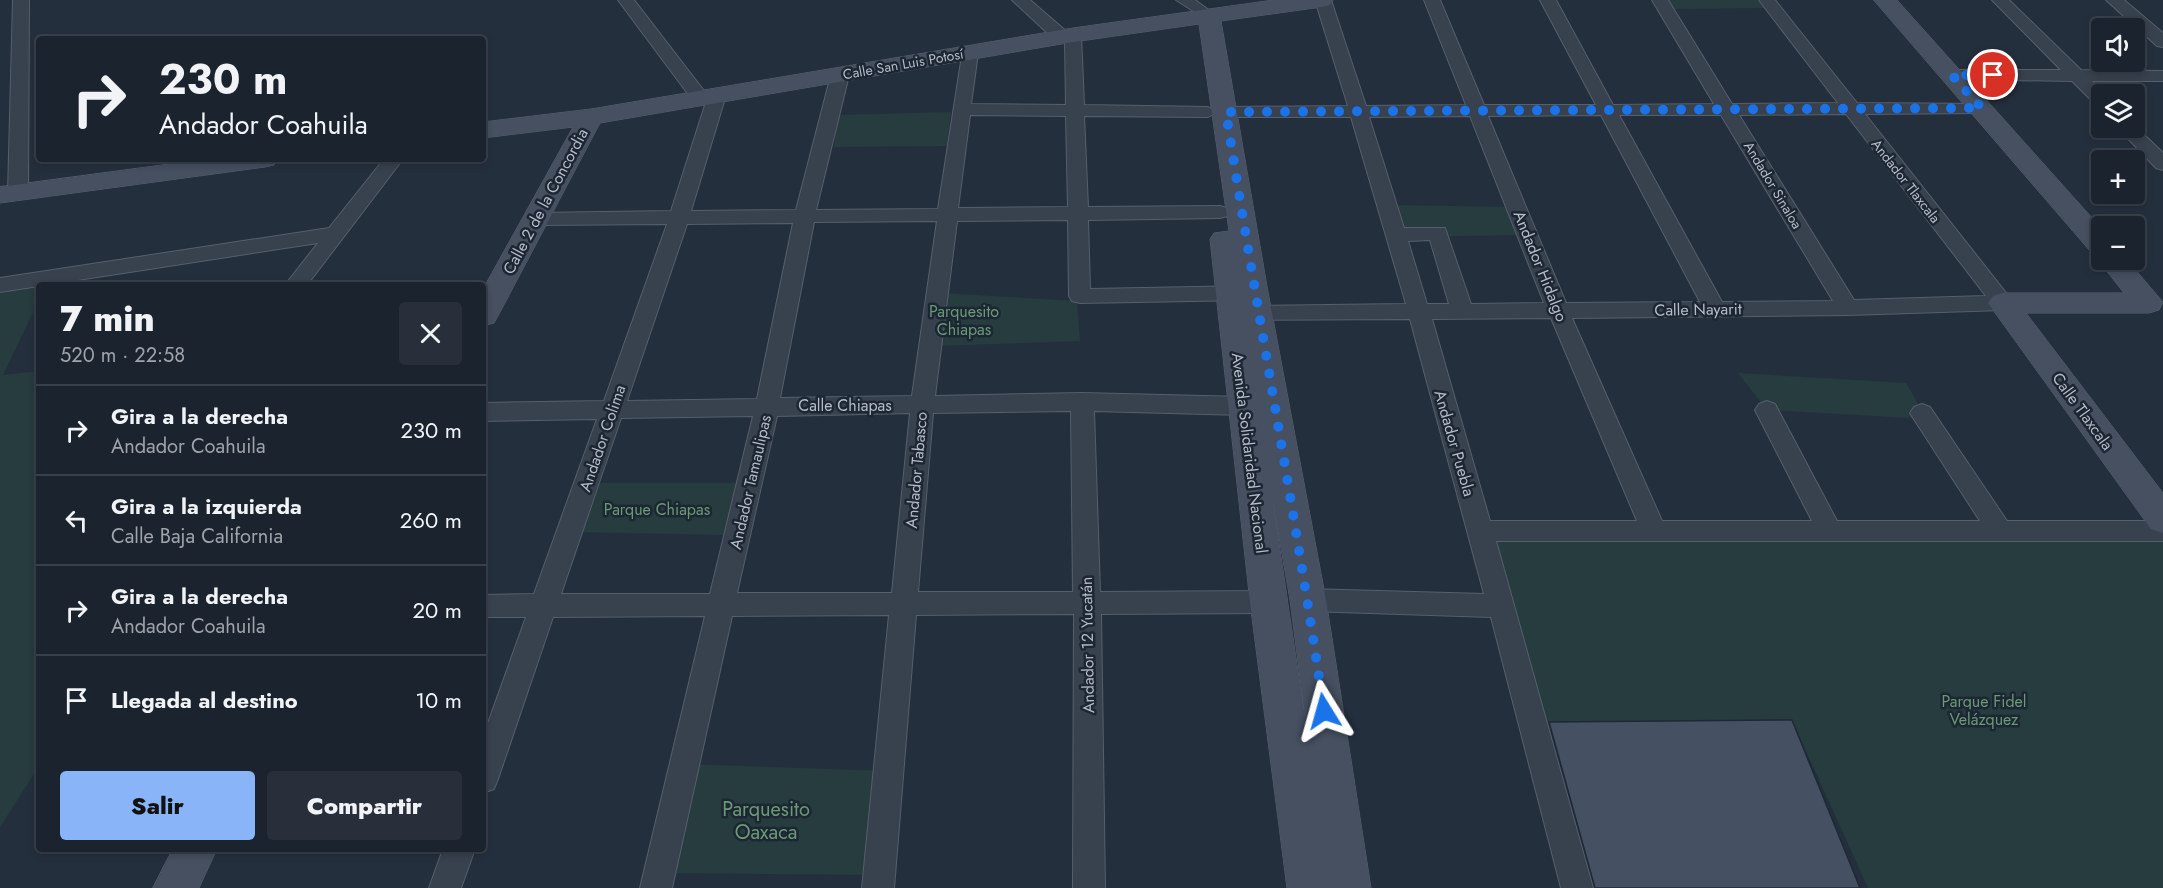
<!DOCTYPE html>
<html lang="es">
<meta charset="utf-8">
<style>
body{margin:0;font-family:Jost,sans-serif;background:#282f3a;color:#f1f3f6;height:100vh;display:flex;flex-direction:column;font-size:22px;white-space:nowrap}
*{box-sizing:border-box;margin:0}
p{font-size:20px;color:#a0a4aa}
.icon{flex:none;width:33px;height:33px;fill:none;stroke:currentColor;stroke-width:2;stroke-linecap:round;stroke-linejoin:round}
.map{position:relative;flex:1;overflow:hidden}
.side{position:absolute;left:36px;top:282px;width:450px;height:570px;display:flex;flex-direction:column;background:#1b232e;border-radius:6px;box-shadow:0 3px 9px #0003,0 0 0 2px #39404a}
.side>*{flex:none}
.hud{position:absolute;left:36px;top:36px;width:450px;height:126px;border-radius:6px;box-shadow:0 3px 9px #0003,0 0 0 2px #39404a;background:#1b232e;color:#f1f3f6;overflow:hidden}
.fabs{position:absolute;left:2091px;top:18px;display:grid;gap:12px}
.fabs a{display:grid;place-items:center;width:54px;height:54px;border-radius:6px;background:#1b232e;box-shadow:0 3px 9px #0003,0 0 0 2px #39404a;font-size:30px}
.pin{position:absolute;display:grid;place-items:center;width:51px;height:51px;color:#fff;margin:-26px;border:3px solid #fff;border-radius:50%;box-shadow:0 2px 6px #0007}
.me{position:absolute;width:66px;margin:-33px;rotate:352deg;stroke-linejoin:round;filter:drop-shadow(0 0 4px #0008)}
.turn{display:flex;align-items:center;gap:21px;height:126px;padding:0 24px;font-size:27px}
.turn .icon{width:78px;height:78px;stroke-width:2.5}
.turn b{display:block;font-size:42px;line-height:51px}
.round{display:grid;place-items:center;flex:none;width:63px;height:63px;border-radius:6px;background:#282f3a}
.overview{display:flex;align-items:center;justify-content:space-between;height:102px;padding:0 24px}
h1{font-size:36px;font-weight:800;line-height:45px}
.action{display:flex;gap:12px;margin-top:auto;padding:12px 24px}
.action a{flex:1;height:69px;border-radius:6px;background:#8ab4f8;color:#111;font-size:24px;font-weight:800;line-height:69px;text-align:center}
.action a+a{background:#282f3a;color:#f1f3f6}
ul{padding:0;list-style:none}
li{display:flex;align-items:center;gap:18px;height:90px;padding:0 24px;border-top:2px solid #39404a}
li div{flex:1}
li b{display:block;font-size:22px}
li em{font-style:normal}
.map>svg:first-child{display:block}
.green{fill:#263c3f}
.building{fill:#455162;stroke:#1f2835;stroke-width:1.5}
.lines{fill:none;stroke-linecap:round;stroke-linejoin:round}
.street-casing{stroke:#565f6c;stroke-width:2}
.secondary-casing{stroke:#565f6c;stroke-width:1}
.street{fill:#38414e;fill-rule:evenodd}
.secondary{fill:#465061;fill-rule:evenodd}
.route{stroke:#1a73e8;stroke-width:10;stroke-dasharray:0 18}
.labels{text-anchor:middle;stroke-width:5;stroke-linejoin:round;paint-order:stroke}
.far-street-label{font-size:14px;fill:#b4bcc9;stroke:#1d2633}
.street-label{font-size:16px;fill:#b4bcc9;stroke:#1d2633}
.park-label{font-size:16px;fill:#6b9a76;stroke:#1d2633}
.near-park-label{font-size:20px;fill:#6b9a76;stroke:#1d2633}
</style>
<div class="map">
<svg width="2163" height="888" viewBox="0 0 2163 888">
<rect width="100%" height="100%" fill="#242f3e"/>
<g class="green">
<polygon points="1666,0 1759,0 1766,8 1672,9"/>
<polygon points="951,112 947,146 834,147 838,115"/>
<polygon points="1389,205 1518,207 1530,235 1400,237"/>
<polygon points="50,277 46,285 39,285 39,300 3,375 39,371 39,766 0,827 0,285"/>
<polygon points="942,293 1077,301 1080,341 935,346"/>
<polygon points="1738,373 1906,383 1927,419 1767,410"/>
<polygon points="591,483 741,483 728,535 573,532"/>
<polygon points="1480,531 2163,531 2163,888 1868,888 1792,720 1532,722"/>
<polygon points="685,764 887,771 874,875 664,873"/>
</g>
<polygon class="building" points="1792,720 1860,888 1595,888 1549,722"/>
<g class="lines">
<defs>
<g id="street">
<polygon points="13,0 29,0 28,193 25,197 11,197 8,193"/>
<path d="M618 0H634L708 96 711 91 717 90 726 95 691 211 796 210 831 75 840 70 849 75 816 210 938 209 963 49H975L978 53 971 104 1066 105 1065 41H1056L1012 0H1030L1067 32 1073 30 1081 35 1084 105 1208 107 1217 112 1226 107 1348 106 1315 0H1331L1366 106 1466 105 1424 0H1440L1484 105H1596L1540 0H1556L1613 105 1714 104 1652 0H1668L1732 104 1838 103 1759 0H1775L1857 103 1988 104 1991 108 1988 112 1982 113 1865 114 2014 303 2011 308 2003 310 1848 315 1572 318 1662 521H1812L1755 410 1759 404 1767 401 1775 404 1837 521H1980L1910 413 1914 407 1922 404 1930 407 2007 521H2163V541H1496L1593 888H1561L1491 617 1308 611 1299 608 1295 600 1299 592 1308 589 1484 594 1410 319 1241 320 1233 318 1230 313 1233 308 1241 306 1406 304 1351 117H1226L1217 112 1208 117 1084 116 1088 207 1220 206 1227 208 1230 212 1227 216 1220 218 1088 220 1090 289 1248 286 1256 288 1259 293 1256 298 1248 300 1080 303 1072 301 1069 296 1068 220 957 221 935 396 1082 393 1244 397 1252 400 1256 406 1252 412 1244 415 1094 411 1100 592 1268 591 1277 594 1281 602 1277 610 1268 613 1101 614 1105 888H1073L1074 614 916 615 894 888H862L889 615 732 616 672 888H640L705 616 553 617 498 779 494 789 483 793V737L526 617H483V595L534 594 597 419 483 421V403L604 401 667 224 535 225 528 223 525 219 528 215 535 213 671 211 706 102H694ZM1846 114 1986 296 1854 300 1739 115ZM970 115 1066 116 1068 207 958 208ZM1601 115 1700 302 1566 303 1488 116ZM1619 115H1721L1833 301 1722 302ZM1470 116 1544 303 1471 304 1445 228H1404L1369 117ZM937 221 912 396 780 398 814 222ZM793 223 757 399 627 401 687 224ZM1430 240 1449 304H1427L1408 241ZM1551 318 1637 521H1490L1432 319ZM1071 411 1073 592H918L933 413ZM910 413 892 593H737L777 416ZM753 416 710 594H561L621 418Z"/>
<polygon points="1176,0 1195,0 1217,16 1209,21"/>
<polygon points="1992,0 2009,0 2081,70 2163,71 2163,81 2092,81 2106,94 2102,94 2102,106 2096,105 2072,81 1946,79 1943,75 1952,70 2061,70"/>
<polygon points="2106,0 2124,0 2163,33 2163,47 2157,46"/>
<polygon points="2134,125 2163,153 2163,170 2156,168 2118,128 2134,128"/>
<polygon points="384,159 403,159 307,285 285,285 318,243 0,292 0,278 329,228"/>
<polygon points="443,849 475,849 461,888 429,888"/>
</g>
<g id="secondary">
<path d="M1274 0H1333L1330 5 1322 7 1221 21 1268 292 1326 600 1371 888H1287L1250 602 1210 239 1214 233 1229 231 1199 24 1073 42 600 123 498 316 494 323 483 326V289L573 127 483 138V122L591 109 1073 28ZM1272 496 1290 600 1308 739Z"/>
<polygon points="1874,0 1897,0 2102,229 2102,260 2127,260 2163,302 2159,310 2149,313 2026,313 2163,493 2163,533 2151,529 1988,303 1993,296 2003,293 2124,293 2098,260 2100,256 2092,253"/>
<polygon points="207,159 278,159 274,165 265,167 0,203 0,187"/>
<polygon points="173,849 217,849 199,888 153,888"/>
</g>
</defs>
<use href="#street" class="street-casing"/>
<use href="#secondary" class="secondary-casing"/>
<use href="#street" class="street"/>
<use href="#secondary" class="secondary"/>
</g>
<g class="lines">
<path class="route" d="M1324 711C1295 511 1257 312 1226 112L1982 108 1952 75H1993"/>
</g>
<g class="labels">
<g class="far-street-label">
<text transform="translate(903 64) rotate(-10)" y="5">Calle San Luis Potosí</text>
<text transform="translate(1906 181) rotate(52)" y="5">Andador Tlaxcala</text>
<text transform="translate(1773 185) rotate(59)" y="5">Andador Sinaloa</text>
</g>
<g class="street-label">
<text transform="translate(545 201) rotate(-62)" y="6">Calle 2 de la Concordia</text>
<text transform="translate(1541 266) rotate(68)" y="6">Andador Hidalgo</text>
<text transform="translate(1698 309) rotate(-1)" y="6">Calle Nayarit</text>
<text x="845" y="411">Calle Chiapas</text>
<text transform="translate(2083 411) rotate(54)" y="6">Calle Tlaxcala</text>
<text transform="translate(602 438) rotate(-71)" y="6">Andador Colima</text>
<text transform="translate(1455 443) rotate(74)" y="6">Andador Puebla</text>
<text transform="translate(1250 453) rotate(83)" y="6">Avenida Solidaridad Nacional</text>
<text transform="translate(916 470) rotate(-85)" y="6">Andador Tabasco</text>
<text transform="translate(750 482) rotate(-77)" y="6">Andador Tamaulipas</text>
<text transform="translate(1087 645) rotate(-91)" y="6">Andador 12 Yucatán</text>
</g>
<g class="park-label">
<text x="964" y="317">Parquesito<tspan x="964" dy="18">Chiapas</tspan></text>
<text x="657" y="515">Parque Chiapas</text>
<text x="1984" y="707">Parque Fidel<tspan x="1984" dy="18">Velázquez</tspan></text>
</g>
<g class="near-park-label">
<text x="766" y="816">Parquesito<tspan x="766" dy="23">Oaxaca</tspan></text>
</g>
</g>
</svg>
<div class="fabs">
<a><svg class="icon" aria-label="sound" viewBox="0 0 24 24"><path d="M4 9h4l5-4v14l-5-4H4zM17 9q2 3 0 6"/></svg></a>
<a><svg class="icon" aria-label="layers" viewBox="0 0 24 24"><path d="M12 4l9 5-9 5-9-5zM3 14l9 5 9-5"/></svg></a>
<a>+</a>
<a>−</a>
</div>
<div class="pin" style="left:1993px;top:75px;background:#d93025"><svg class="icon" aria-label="arrive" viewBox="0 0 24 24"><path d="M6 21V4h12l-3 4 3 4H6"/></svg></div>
<svg class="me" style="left:1324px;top:711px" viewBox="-20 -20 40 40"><path d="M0-17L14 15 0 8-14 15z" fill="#1a73e8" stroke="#fff" stroke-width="4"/></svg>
<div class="hud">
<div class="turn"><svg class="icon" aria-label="right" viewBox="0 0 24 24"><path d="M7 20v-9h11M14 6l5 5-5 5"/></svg><div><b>230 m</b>Andador Coahuila</div></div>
</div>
<section class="side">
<div class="overview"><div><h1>7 min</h1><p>520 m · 22:58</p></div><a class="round"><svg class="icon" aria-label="close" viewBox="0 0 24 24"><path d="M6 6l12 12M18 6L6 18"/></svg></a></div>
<ul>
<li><svg class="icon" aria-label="right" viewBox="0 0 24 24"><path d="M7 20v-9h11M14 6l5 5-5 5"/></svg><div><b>Gira a la derecha</b><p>Andador Coahuila</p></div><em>230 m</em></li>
<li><svg class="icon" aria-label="left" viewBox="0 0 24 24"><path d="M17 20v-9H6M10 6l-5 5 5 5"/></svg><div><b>Gira a la izquierda</b><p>Calle Baja California</p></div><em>260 m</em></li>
<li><svg class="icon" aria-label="right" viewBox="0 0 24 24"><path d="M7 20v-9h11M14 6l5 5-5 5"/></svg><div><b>Gira a la derecha</b><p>Andador Coahuila</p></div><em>20 m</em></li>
<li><svg class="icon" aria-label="arrive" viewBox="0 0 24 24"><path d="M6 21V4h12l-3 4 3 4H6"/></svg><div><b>Llegada al destino</b></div><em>10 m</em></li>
</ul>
<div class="action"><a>Salir</a><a>Compartir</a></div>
</section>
</div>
